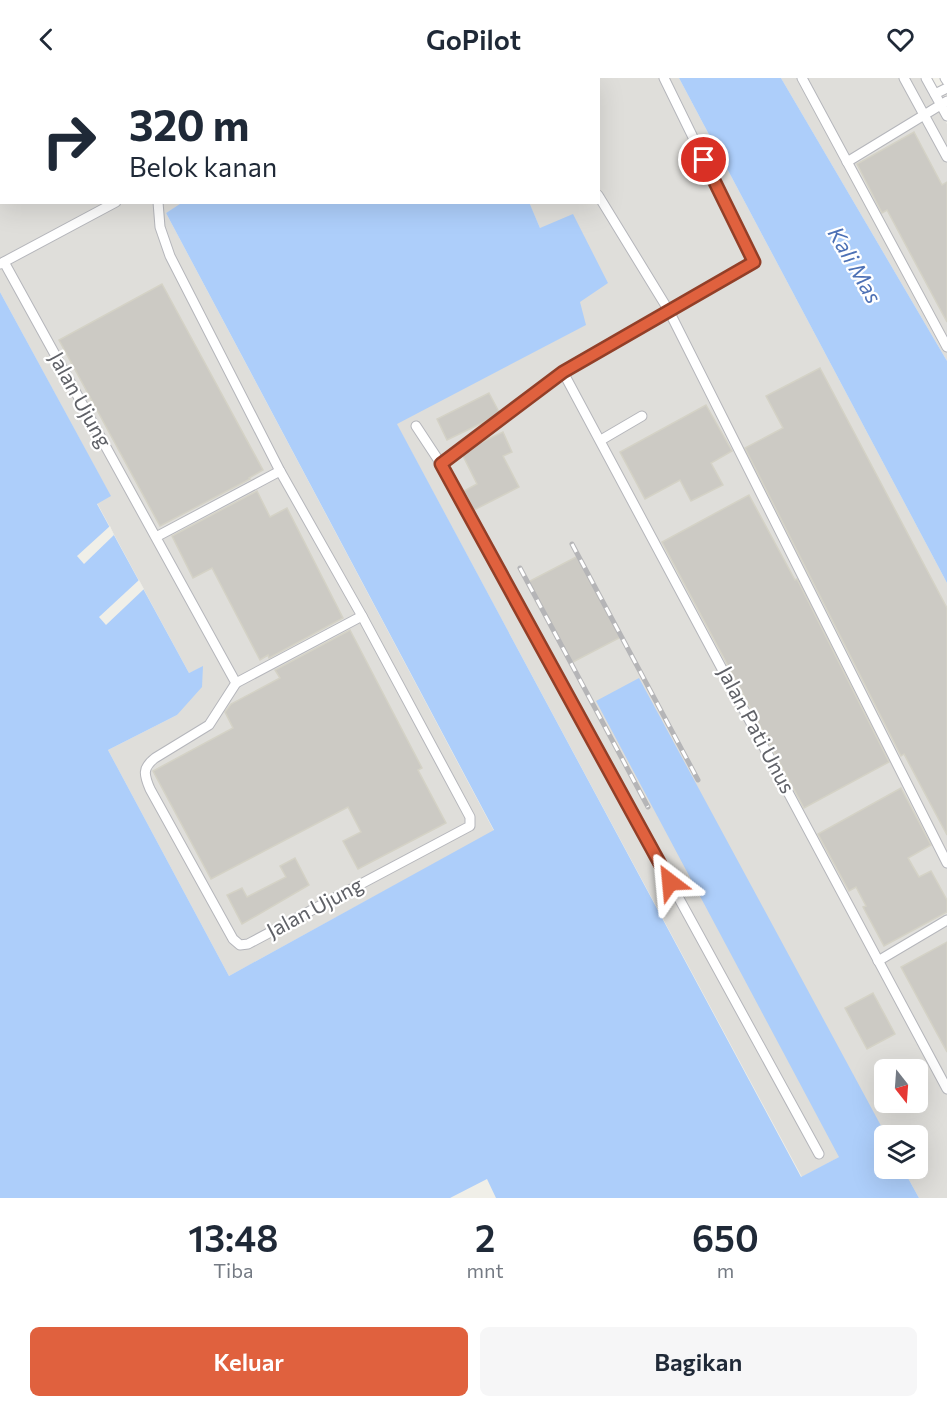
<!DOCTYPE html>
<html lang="id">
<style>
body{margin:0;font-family:Commissioner,sans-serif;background:#f6f6f7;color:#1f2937;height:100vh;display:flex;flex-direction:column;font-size:22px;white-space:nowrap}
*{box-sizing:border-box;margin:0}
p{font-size:20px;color:#747a83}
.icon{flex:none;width:33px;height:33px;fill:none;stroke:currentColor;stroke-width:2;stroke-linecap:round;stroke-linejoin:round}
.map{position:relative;height:1120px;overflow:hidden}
.details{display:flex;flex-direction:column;background:#fff;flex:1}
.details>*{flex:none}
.top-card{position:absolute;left:0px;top:0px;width:600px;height:126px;box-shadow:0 6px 24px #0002;background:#fff;color:#1f2937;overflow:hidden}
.needle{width:39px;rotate:163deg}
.fabs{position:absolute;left:874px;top:981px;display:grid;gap:12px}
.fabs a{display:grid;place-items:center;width:54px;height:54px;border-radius:9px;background:#fff;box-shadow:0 6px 24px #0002;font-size:30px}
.pin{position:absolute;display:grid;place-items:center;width:51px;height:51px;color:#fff;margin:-26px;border:3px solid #fff;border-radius:50%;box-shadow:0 2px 6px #0007}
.me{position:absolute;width:66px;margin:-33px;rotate:331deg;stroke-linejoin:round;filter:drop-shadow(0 0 4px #0008)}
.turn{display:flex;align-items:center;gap:21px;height:126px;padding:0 30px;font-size:27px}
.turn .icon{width:78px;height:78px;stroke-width:2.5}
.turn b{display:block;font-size:42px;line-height:51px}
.eta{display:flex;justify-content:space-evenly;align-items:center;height:102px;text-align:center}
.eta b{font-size:36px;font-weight:600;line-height:42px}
.cta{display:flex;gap:12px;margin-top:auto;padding:12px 30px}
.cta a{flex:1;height:69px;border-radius:9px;background:#e0613e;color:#fff;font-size:24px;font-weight:600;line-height:69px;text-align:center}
.cta a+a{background:#f6f6f7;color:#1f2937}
header{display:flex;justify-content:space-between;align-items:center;height:78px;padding:0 30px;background:#fff;font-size:27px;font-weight:600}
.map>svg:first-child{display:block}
.industrial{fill:#dfdeda;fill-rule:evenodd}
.water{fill:#adcefa}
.pier{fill:#f0efe8}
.building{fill:#cccac4;stroke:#d4d2c6;stroke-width:1.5}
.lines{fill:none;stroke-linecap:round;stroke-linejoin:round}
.minor-casing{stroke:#b5b6bb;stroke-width:11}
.minor{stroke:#fff;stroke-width:9}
.rail-casing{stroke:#b5b5b7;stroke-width:5}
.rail{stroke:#fff;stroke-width:3;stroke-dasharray:9;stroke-linecap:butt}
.route-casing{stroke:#923f28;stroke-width:15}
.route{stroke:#e0613e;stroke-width:10}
.labels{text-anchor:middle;stroke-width:4.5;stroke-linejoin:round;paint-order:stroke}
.street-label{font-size:21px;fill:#5f6167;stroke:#fff}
.water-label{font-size:22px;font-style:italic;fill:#4d71b5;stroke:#fff}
</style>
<header><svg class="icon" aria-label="back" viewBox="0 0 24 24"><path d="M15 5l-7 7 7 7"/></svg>GoPilot<svg class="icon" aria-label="heart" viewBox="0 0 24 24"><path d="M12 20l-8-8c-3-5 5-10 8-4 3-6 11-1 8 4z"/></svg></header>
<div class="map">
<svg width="947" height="1120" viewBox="0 0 947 1120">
<rect width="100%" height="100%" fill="#f0efe8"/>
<g class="industrial">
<polygon points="0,0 255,0 2,2 2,124 183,125 166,135 494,753 229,898 108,672 177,637 203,589 189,595 97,425 110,417 0,214"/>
<path d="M409 0H679L947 505V1120H919L903 1091 918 1090V1058L886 1057 884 1055 802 1099 396 345 585 247 579 224 540 150 529 125 598 124V2ZM885 992H918V1024H885Z"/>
<polygon points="781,0 920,0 947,46 947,283"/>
</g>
<g class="water">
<polygon points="679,0 781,0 947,283 947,505"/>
<polygon points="183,124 529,124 540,150 573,136 608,205 580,224 586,247 397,346 801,1099 839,1079 596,623 639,600 886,1057 885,1090 903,1091 919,1120 496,1120 487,1101 450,1120 0,1120 0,214 111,418 97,426 189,595 203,588 202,609 177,637 108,672 229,898 494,752 166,135"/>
</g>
<g class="pier">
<polygon points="110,448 114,457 84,486 77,478"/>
<polygon points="139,502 144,511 106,547 99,539"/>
</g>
<g class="building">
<polygon points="914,54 942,107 947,104 947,244 887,132 882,135 857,86"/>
<polygon points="162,206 263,392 249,400 250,401 160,448 59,262"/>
<polygon points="820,290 947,530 947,757 904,676 901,678 745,370 783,350 766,318"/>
<polygon points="489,315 499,334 490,341 447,362 437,341"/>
<polygon points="706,327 732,373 711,385 723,407 691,423 680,402 645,421 620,374"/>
<polygon points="503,354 512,374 503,378 519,409 474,432 464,413 477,406 463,378 480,365"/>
<polygon points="257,413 270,439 287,430 343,540 269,580 268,577 260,582 212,490 193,500 172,458"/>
<polygon points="749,417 795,502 797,501 889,684 804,730 662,464"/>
<polygon points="578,478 621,559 571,585 528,504"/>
<polygon points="350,552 422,690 418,692 446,745 358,791 343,763 361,754 348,729 211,801 153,693 233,650 225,634 231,626 280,600 275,592"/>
<polygon points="901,710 931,767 908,780 919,799 931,793 947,822 947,834 884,868 863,829 866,828 856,809 849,813 818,756"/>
<polygon points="295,780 309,807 242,846 227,817 242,810 247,819 286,799 280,788"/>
<polygon points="947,864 947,974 901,889"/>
<polygon points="873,915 895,956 867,971 845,930"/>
</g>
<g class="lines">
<defs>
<g id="minor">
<polyline points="110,0 111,2"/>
<polyline points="226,0 227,2"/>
<polyline points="528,0 529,2"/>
<polyline points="664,0 754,184 563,294 441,386 819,1076"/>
<polyline points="802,0 947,269"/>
<polyline points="904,0 947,79"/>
<polyline points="926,0 947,38"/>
<polyline points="945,0 947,3"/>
<polyline points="235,2 237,0"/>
<polyline points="935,16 947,10"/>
<polyline points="847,84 947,23"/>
<polyline points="598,117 669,233 947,785"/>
<polyline points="158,124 160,149 170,178 280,393"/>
<path d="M4 184 236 605 209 647 155 680C142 690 144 697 150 711L233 861 240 867 248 866 470 748V739L362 538 280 393 156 459"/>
<polyline points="0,186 116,124"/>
<polyline points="563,294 947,1011"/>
<polyline points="416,348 441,386"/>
<polyline points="601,362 642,338"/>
<polyline points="236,605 362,538"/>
<polyline points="878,883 947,842"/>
</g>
</defs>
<use href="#minor" class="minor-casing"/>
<use href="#minor" class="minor"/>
<defs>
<g id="rail">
<polyline points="572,466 698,702"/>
<polyline points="520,490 648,729"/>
</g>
</defs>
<use href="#rail" class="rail-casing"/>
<use href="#rail" class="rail"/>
</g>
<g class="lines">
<defs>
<polyline id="route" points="670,804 441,386 563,294 754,184 704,82"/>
</defs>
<use href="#route" class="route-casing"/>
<use href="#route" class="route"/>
</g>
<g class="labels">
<g class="street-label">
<text transform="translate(80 322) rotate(61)" y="7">Jalan Ujung</text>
<text transform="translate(756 652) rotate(62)" y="7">Jalan Pati Unus</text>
<text transform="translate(315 830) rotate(-28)" y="7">Jalan Ujung</text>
</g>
<g class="water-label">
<text transform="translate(855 187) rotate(60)" y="8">Kali Mas</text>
</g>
</g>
</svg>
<div class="fabs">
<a><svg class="needle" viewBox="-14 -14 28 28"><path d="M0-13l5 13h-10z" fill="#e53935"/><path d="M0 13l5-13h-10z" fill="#747a83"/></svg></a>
<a><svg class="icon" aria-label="layers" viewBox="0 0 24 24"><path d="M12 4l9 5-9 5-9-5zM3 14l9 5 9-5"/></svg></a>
</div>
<div class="pin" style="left:704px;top:82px;background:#d93025"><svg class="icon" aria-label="arrive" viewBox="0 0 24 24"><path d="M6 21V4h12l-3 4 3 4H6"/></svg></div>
<svg class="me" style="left:670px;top:804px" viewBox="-20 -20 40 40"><path d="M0-17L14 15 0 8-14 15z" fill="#e0613e" stroke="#fff" stroke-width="4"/></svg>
<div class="top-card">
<div class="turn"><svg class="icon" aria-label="right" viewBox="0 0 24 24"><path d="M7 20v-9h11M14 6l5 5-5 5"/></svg><div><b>320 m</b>Belok kanan</div></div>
</div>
</div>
<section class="details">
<div class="eta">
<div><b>13:48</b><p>Tiba</p></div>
<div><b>2</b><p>mnt</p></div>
<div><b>650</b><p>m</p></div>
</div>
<div class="cta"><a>Keluar</a><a>Bagikan</a></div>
</section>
